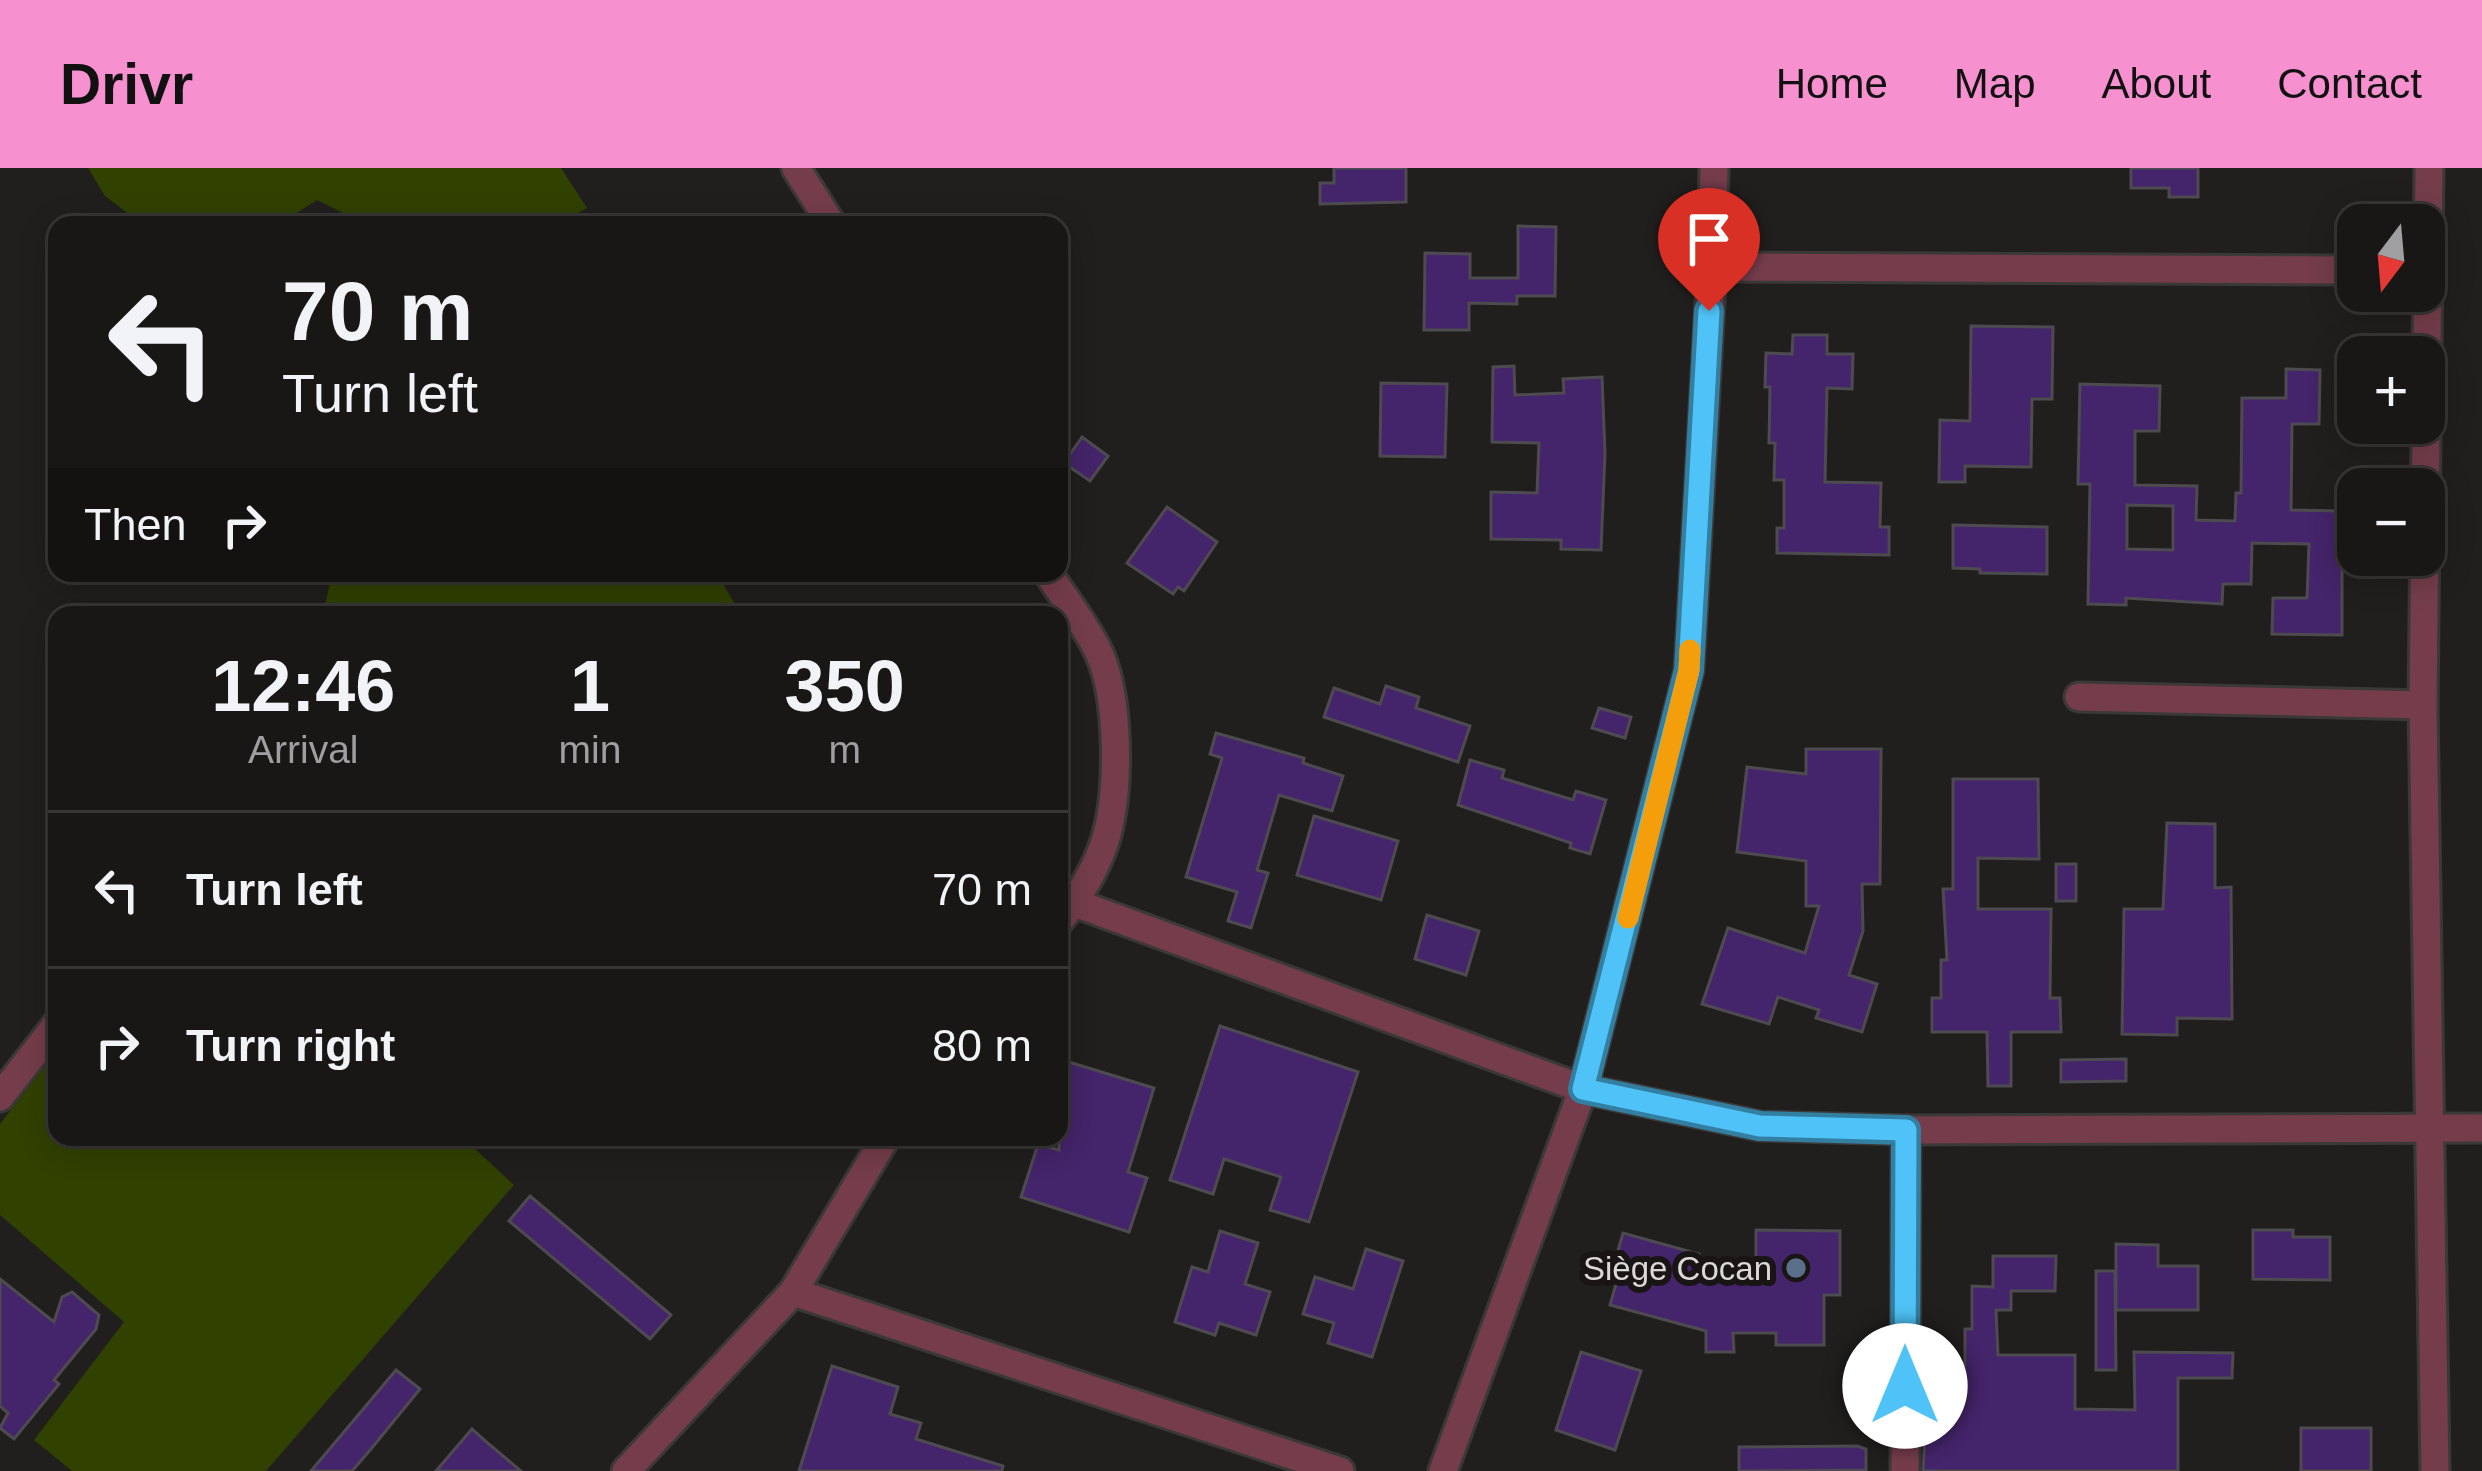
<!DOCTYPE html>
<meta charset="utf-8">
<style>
body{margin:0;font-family:Arial,sans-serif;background:#262423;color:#f1f3f6;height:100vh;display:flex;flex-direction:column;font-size:45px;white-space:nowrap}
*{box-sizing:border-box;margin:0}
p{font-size:39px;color:#9f9fa1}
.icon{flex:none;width:66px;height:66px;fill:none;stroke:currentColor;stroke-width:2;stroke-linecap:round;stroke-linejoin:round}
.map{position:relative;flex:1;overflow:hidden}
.details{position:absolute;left:48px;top:438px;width:1020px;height:540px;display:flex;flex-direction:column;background:#191716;border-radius:24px;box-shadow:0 6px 30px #0003,0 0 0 3px #373635}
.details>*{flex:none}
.top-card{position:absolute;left:48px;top:48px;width:1020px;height:366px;border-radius:24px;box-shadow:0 6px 30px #0003,0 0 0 3px #373635;background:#191716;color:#f1f3f6;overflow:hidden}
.needle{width:78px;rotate:196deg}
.tools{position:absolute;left:2337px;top:36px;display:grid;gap:24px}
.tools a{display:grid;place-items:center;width:108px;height:108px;border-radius:24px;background:#191716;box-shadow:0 6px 30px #0003,0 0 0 3px #373635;font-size:60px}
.pin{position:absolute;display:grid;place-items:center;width:102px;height:102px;color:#fff;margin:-123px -51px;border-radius:50% 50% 50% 0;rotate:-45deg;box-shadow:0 0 12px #0007}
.pin .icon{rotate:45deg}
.me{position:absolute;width:132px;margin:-66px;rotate:0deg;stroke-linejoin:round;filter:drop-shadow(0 0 9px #0008)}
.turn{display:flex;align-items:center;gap:42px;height:252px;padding:0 36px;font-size:54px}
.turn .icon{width:156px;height:156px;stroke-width:2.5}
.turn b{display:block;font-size:84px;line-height:102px}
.then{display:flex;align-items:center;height:114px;padding:0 36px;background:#0003;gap:24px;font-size:45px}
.eta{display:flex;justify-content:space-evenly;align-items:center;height:204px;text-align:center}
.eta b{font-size:72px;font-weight:700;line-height:84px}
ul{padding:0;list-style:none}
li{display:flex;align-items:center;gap:36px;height:156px;padding:0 36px;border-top:3px solid #373635}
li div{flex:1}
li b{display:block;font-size:45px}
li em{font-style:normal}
header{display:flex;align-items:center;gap:72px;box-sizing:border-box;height:168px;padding:0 60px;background:#f790ce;color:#111}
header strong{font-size:57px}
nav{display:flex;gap:66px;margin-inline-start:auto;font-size:42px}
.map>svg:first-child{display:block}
.green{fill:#314100}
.building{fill:#44246a;stroke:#4d4b4f;stroke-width:3;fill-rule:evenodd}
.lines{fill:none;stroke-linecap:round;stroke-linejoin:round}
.minor-casing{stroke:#3b3937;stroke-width:33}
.minor{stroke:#753d4c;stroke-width:27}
.route-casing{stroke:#337fa1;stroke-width:30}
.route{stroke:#4fc3f7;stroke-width:21}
.slow{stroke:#f59e0b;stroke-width:21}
.service-dot{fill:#5c6f8a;stroke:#181514;stroke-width:4.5}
.labels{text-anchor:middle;stroke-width:12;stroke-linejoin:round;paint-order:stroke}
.poi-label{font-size:33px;fill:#dbd9d8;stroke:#181514;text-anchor:end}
</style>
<header>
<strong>Drivr</strong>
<nav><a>Home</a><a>Map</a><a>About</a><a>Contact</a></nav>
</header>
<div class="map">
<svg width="2482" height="1303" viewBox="0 0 2482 1303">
<rect width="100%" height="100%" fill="#211f1d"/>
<g class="green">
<polygon points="88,0 561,0 587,40 555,57 367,57 317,32 278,57 143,57 105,28"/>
<polygon points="332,405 717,405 741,447 323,447"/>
<polygon points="57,882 57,969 462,969 514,1017 266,1303 72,1303 34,1272 124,1154 0,1047 0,956"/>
</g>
<g class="building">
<polygon points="1334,0 1406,0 1406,34 1320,36 1320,15 1334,15"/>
<polygon points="2131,0 2198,0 2198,29 2169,29 2169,20 2131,20"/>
<polygon points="1518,58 1556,59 1555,128 1517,128 1517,136 1469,135 1469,162 1424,162 1425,85 1470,86 1470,110 1518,110"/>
<polygon points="1971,158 2053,159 2052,231 2032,231 2031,299 1965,298 1965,314 1939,314 1940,252 1970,253"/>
<polygon points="1793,167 1827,167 1827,186 1853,186 1852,221 1827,220 1825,314 1881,315 1880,359 1889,359 1889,387 1777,385 1777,360 1784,360 1784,312 1774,312 1775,275 1769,275 1770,219 1765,219 1766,185 1792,186"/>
<polygon points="1514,198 1515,227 1564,225 1563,211 1602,209 1605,285 1601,382 1561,381 1561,372 1491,371 1491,324 1537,325 1539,275 1492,274 1493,199"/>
<path d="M2286 201 2320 202 2319 256H2292L2291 342 2342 343V467L2272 466 2273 430H2307L2309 376 2252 375 2251 416H2223L2222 436 2126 430V437L2088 436 2090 316H2078L2080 216 2160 218 2159 263H2135V317L2197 318 2196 352 2235 353 2236 325H2241L2242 230H2286ZM2127 337 2173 338V382L2127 381Z"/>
<polygon points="1381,215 1447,216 1445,289 1380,288"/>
<polygon points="1082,269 1108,288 1090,313 1064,295"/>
<polygon points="1167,339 1217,374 1184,423 1178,419 1173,426 1127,395"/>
<polygon points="1953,357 2047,359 2047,406 1980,405 1980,401 1953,400"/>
<polygon points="1386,518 1419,529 1416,540 1470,558 1458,594 1324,549 1334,520 1380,536"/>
<polygon points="1599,540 1631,549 1625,570 1592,560"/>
<polygon points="1216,565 1304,590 1303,595 1343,608 1332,643 1279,627 1257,702 1268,705 1251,760 1228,753 1237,724 1186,709 1222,590 1210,586"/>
<polygon points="1806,581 1881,581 1880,716 1862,716 1863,763 1849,807 1877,816 1862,864 1816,850 1819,842 1778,829 1769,856 1702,836 1728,760 1805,785 1819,738 1806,738 1806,693 1737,684 1747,599 1806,606"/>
<polygon points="1470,592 1504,602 1502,610 1573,632 1576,623 1606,632 1590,686 1570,680 1571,675 1458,637"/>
<polygon points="1953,611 2038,611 2039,691 1978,690 1978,741 2051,741 2050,830 2060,830 2061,864 2011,864 2011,918 1988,918 1987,864 1932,864 1932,830 1941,830 1941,792 1947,792 1943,721 1953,721"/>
<polygon points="1314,648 1398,673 1381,732 1297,707"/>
<polygon points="2167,655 2215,656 2215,720 2231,719 2232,851 2177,850 2177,867 2122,866 2124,741 2163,741"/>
<rect x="2056" y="696" width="20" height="37"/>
<polygon points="1427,747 1479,763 1466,807 1415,791"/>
<polygon points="1220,858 1358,904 1309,1054 1270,1042 1281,1009 1224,991 1213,1026 1170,1012"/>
<polygon points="1059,891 1154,920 1128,1004 1147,1010 1129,1064 1021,1029 1038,976 1059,982"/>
<polygon points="2126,891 2126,913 2061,914 2061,892"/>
<polygon points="530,1028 671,1147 650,1171 509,1053"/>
<polygon points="1756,1062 1840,1063 1840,1127 1824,1127 1824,1177 1776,1177 1776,1165 1733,1165 1734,1184 1706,1184 1706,1163 1610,1137 1624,1088 1617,1086 1623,1065 1699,1086 1694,1106 1756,1106"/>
<polygon points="2253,1062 2293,1062 2293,1069 2330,1069 2330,1112 2253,1111"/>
<polygon points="1220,1063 1258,1075 1245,1116 1270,1124 1256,1167 1219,1155 1215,1167 1175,1154 1192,1099 1208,1104"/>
<polygon points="2116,1076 2158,1077 2158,1098 2198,1098 2198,1142 2116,1142"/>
<polygon points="1366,1081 1403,1093 1372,1189 1328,1175 1334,1155 1303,1146 1315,1109 1353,1121"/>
<polygon points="1993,1088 2056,1088 2055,1123 2011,1123 2011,1142 1996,1142 1998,1187 2075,1187 2075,1241 2135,1242 2134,1184 2233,1185 2232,1210 2178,1210 2178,1303 1923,1303 1929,1197 1965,1197 1965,1161 1972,1161 1972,1118 1993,1119"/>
<polygon points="2096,1103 2115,1103 2116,1202 2096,1202"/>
<polygon points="0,1111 54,1154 62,1129 72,1124 99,1147 96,1161 54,1212 59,1216 14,1271 0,1260 8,1245 0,1238"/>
<polygon points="1581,1184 1641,1203 1615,1282 1556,1262"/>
<polygon points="832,1198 898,1219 890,1246 921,1255 916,1271 1003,1298 1002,1303 799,1303"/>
<polygon points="396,1202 420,1221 371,1281 352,1303 311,1303"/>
<rect x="2301" y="1260" width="70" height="43"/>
<polygon points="472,1261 490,1277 521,1303 436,1303"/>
<polygon points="1857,1278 1866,1281 1866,1302 1739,1303 1739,1279"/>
</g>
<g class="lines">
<defs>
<g id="minor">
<polyline points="796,0 832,57"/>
<polyline points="2429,0 2423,537 2435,1303"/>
<polyline points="1712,99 2358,102"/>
<path d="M1048 405C1064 430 1085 456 1098 483 1120 528 1120 625 1105 673 1096 701 1078 731 1059 753"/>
<polyline points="2079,529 2423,537"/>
<polyline points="1075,735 1583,921 1760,958 1906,962 2482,960"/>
<polyline points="0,929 57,856"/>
<polyline points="793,1124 1340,1303"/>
<polyline points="626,1303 793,1124 886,969"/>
<polyline points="1443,1303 1583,921 1689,502 1712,99 1714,0"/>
<polyline points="1905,1303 1906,962"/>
</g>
</defs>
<use href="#minor" class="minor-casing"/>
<use href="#minor" class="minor"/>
</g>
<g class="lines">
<defs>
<polyline id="route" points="1709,143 1689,502 1583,921 1760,958 1906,962 1905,1218"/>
</defs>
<use href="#route" class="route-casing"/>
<use href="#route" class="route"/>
<polyline class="slow" points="1628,750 1689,502 1690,482"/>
</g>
<circle class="service-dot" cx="1796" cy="1100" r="12"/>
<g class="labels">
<g class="poi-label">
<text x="1772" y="1112">Siège Cocan</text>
</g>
</g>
</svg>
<div class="tools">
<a><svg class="needle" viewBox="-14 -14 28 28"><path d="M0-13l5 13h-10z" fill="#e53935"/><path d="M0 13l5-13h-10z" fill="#9f9fa1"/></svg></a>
<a>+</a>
<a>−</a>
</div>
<div class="pin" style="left:1709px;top:143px;background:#d93025"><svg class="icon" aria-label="arrive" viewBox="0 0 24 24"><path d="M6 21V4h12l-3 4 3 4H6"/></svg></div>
<svg class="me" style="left:1905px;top:1218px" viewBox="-20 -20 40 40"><circle r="19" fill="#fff"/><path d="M0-13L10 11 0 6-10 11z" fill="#4fc3f7"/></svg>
<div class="top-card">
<div class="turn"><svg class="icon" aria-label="left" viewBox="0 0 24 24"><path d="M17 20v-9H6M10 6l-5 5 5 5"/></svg><div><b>70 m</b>Turn left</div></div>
<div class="then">Then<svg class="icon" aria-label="right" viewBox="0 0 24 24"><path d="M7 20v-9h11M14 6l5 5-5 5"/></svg></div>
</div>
<section class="details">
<div class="eta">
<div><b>12:46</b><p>Arrival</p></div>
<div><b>1</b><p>min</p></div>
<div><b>350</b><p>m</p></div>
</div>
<ul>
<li><svg class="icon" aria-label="left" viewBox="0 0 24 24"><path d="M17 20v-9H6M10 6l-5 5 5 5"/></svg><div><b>Turn left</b></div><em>70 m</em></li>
<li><svg class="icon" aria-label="right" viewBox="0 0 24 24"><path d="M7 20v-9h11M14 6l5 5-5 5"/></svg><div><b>Turn right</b></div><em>80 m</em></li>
</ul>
</section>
</div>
